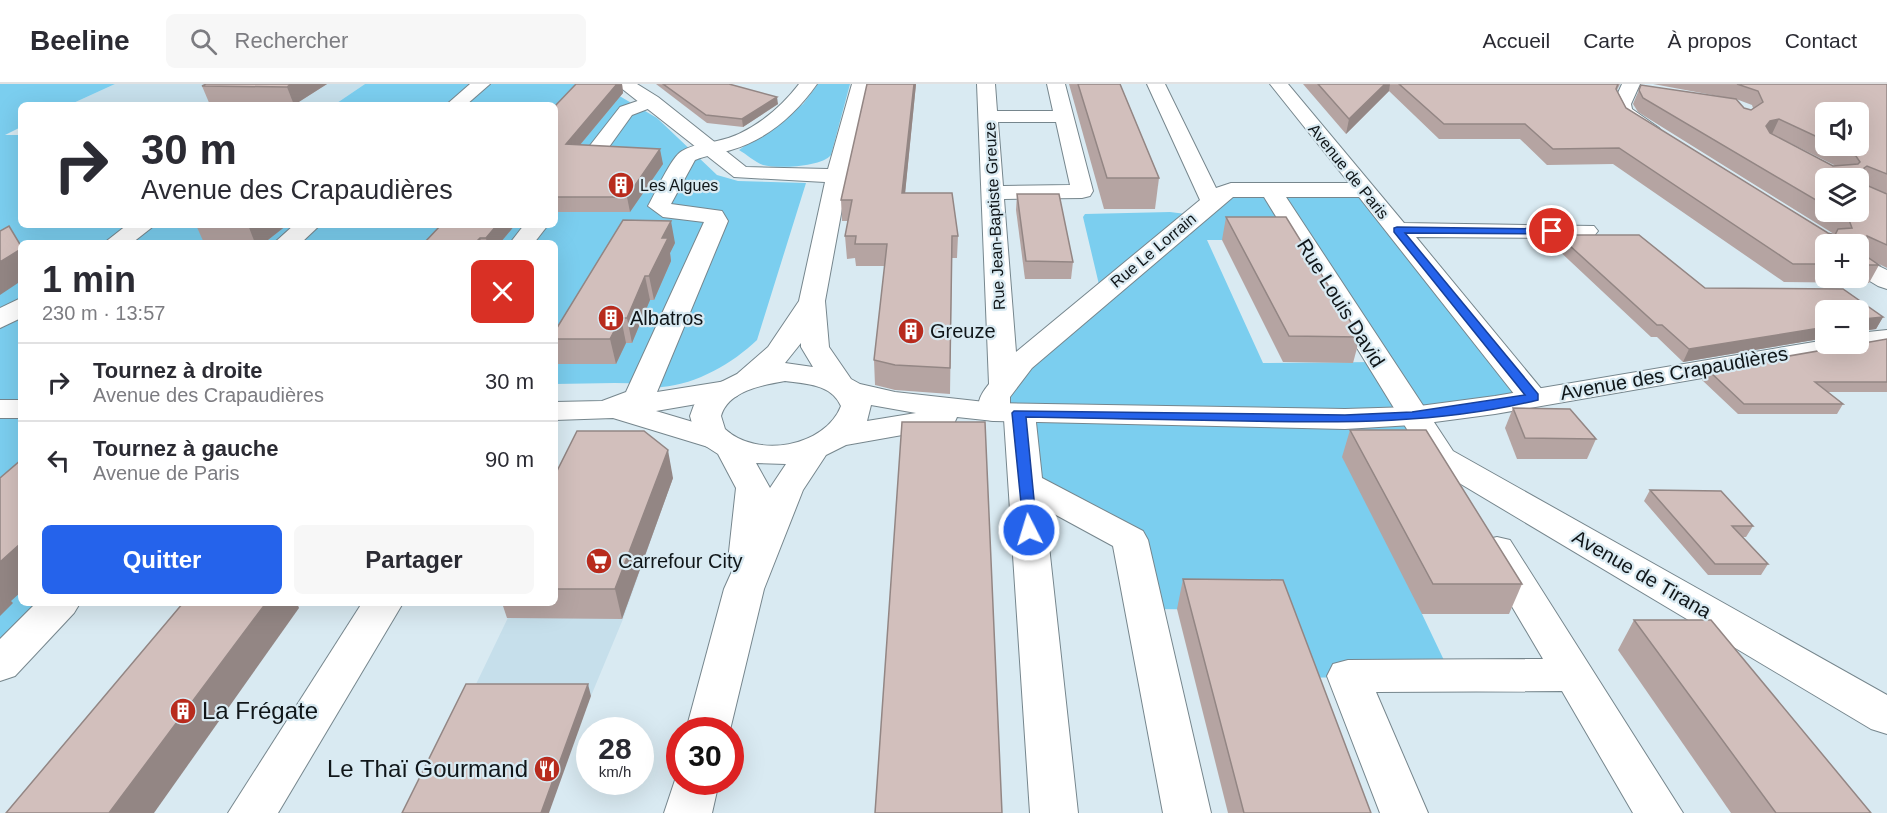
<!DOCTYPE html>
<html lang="fr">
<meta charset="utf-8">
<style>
body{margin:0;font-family:Arial,sans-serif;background:#f7f7f7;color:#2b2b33;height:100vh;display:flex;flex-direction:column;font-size:22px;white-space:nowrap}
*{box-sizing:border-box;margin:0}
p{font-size:20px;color:#7c7c81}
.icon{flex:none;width:33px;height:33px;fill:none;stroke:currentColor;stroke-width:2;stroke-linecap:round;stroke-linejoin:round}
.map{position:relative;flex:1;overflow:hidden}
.details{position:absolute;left:18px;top:156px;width:540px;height:366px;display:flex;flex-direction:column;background:#fff;border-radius:9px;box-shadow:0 6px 24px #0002}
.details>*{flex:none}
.guide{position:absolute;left:18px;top:18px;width:540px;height:126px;border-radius:9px;box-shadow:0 6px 24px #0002;background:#fff;color:#2b2b33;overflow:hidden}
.buttons{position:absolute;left:1815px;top:18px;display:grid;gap:12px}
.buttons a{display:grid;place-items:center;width:54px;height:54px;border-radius:9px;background:#fff;box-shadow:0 6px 24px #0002;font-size:30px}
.speed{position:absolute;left:576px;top:633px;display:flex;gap:12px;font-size:30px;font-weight:700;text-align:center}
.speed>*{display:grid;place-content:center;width:78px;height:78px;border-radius:50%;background:#fff;box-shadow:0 6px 24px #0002;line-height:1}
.speed small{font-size:15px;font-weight:400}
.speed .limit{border:9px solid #d22;background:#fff;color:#111}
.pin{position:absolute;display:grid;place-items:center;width:51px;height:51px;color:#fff;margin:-26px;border:3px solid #fff;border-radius:50%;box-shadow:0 2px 6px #0007}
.me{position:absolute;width:66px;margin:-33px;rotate:355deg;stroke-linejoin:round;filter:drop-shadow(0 0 4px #0008)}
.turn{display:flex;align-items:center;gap:21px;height:126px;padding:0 24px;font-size:27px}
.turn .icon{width:78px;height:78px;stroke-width:2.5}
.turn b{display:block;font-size:42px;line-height:51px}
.round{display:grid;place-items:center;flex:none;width:63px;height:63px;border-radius:9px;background:#f7f7f7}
.overview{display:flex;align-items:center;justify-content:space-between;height:102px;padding:0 24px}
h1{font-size:36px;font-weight:600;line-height:45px}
.button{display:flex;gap:12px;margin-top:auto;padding:12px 24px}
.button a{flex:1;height:69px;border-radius:9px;background:#2563eb;color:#fff;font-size:24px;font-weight:600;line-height:69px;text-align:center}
.button a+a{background:#f7f7f7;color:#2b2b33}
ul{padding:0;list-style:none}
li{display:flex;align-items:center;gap:18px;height:78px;padding:0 24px;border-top:2px solid #e1e1e2}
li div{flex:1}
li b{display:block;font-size:22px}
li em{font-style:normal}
header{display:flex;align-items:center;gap:36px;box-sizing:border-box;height:84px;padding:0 30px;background:#fff;border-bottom:2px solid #e1e1e2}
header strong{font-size:28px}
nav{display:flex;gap:33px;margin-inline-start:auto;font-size:21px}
.search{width:420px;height:54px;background:#f7f7f7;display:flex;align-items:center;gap:15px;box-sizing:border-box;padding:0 21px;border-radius:9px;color:#7c7c81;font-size:22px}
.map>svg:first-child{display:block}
.built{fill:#c6dfeb}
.green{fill:#7bceef;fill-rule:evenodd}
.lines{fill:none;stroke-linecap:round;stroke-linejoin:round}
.street-casing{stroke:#76868d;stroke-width:2}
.secondary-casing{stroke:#76868d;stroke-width:2}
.street{fill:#fff;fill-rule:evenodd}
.secondary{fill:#fff;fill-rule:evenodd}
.wall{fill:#b5a4a2;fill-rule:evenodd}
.shaded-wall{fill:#938684}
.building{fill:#d2bfbc;stroke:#938684;stroke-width:1.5;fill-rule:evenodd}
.route{fill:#2563eb;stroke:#184099;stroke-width:1.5}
.labels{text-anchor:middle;stroke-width:4.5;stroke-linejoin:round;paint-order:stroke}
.far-street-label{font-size:16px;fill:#101619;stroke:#d9eaf2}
.far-poi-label{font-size:16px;fill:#101619;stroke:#d9eaf2;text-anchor:start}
.street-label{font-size:20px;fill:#101619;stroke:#d9eaf2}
.poi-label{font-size:20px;fill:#101619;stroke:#d9eaf2;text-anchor:start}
.near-poi-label{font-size:24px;fill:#101619;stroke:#d9eaf2;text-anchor:start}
</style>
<header>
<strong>Beeline</strong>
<div class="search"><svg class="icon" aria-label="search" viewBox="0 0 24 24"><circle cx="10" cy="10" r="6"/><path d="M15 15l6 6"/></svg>Rechercher</div>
<nav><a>Accueil</a><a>Carte</a><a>À propos</a><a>Contact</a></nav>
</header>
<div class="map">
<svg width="1887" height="729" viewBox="0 0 1887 729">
<rect width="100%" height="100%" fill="#d9eaf2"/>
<g class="built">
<polygon points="115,0 365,0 334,21 69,21"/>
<polygon points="650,375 673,394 623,535 591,612 414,729 515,519 555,519"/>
</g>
<g class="green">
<path d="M0 0H115L69 21H21V43L5 51H21V141H555V21H334L365 0H599L657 34 717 91 738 97 806 99 757 256C733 279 697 300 662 303 656 304 650 301 644 300 615 298 584 300 555 300V159H21V519H60L0 581Z"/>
<path d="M818 0H850L831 71C821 83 778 85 763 81 755 78 746 70 739 66L803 20Z"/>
<path d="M1365 106 1533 313 1413 331 1422 530 1451 591 1299 594 1275 526 1145 525 1130 456 1025 399 1019 330 995 312 1101 209 1083 133 1085 130 1170 128 1194 131 1222 109ZM1207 156H1281L1377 278 1263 279Z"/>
</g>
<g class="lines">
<defs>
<g id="street">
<polygon points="470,0 490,0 466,21 446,21"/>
<path d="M799 0H817C795 31 768 55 731 66 719 70 707 71 695 76L671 120 722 127 728 137 657 308 726 297 737 300 741 306 737 312 726 315 656 327 730 349 734 356 730 363 718 366 613 334 555 336V318L602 317 626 308 704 138 663 133 648 122C655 110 671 73 682 67 693 60 705 60 717 57 749 51 780 25 799 0Z"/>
<path d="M977 0H995L997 27H1053L1047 0H1065L1093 107 1090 112 1082 114 1004 115 1016 268 1200 116 1147 0H1165L1216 104 1231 99H1349L1270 0H1288L1404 139 1594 142 1598 147 1594 152 1586 154 1416 153 1548 313 1544 320 1533 322 1522 320 1359 113H1286L1453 367 1887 611V650L1871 645 1429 381 1264 113H1233L1032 284 1010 313V322L1019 320 1030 322 1035 329 1042 394 1143 447 1148 456 1211 729H1163L1113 462 1045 425 1078 729H1030L1004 335 994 337 983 335C974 322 980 311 989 300ZM998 38H1056L1070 101 1003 102Z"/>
<path d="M1622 0H1640L1631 20 1632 25 1659 44 1662 48 1659 52C1643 56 1617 35 1613 20Z"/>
<path d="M652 12 661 17 658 21 632 31 609 63 645 68 648 72 645 76C628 81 599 80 588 64L620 23Z"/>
<polygon points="127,141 155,141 132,159 104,159"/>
<polygon points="294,141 320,141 301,159 274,159"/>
<polygon points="524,141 548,141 534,159 510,159"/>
<polygon points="1858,172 1887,186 1887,205 1878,202 1858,190"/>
<polygon points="21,214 21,234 0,244 0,224"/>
<rect x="0" y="316" width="21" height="18"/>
<polygon points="1497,453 1510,456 1683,729 1633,729 1562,607 1376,608 1428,729 1380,729 1327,592 1333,580 1348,576 1543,575 1478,465 1484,456"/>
<polygon points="36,519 80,519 74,529 15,592 0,597 0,555"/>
<polygon points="362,519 403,519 278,729 228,729"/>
</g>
<g id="secondary">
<path d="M616 0H637L658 13 746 83 828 85 852 0H870L848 92 825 217 829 263 851 295 860 300 895 308 994 319 1345 325 1412 323 1495 312 1826 256V260H1858V249L1887 246V262L1495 330 1412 341 1345 345 994 337 957 333 953 342 846 361 826 371 803 406 764 505 730 646H686L724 505 733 485 728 477 736 404 718 370 704 361 695 350 690 332 694 321 707 305 737 290 768 263 799 217 825 98 734 93ZM801 259V263L813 283 785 279ZM785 297C807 300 831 300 841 322 825 363 757 375 725 345L721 332C728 307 762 301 785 297ZM871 321 916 329 867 337ZM756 379 786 380 770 404Z"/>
<polygon points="679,684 680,698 719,698 712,729 664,729"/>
</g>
</defs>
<use href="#street" class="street-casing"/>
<use href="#secondary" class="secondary-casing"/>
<use href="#street" class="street"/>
<use href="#secondary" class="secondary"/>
</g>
<g class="wall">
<polygon points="327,0 294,21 210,21 202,2"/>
<polygon points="576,0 622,0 623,9 580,61 663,80 630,128 555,128 555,22"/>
<polygon points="656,0 729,0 778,20 743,43 707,39"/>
<polygon points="867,0 916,0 905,109 958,152 957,174 952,174 950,310 895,306 875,301 874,276 885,182 856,182 855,174 847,175 845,152 848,137 842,137 841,116"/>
<polygon points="1069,0 1120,0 1159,94 1155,125 1104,125"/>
<path d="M1303 0H1620L1617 6 1626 24 1828 149 1834 150 1638 28 1633 20 1641 1 1734 15 1653 0H1887V184L1875 178 1879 181 1869 199 1784 198 1613 80 1547 81 1520 55H1439L1389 7 1346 50ZM1736 15 1752 21 1753 24 1751 26 1744 24ZM1826 28 1858 62H1826ZM1782 55 1836 82H1833ZM1826 94 1858 128H1826ZM1826 160H1858V194H1826Z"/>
<polygon points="1017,110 1073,178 1071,195 1025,195 1016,126"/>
<polygon points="1226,133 1360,253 1353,279 1283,278 1222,156"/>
<polygon points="196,141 287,141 264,159 204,159"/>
<polygon points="515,141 500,159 424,159"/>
<polygon points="1558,151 1639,151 1705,204 1843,205 1883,233 1876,245 1862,247 1858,253 1858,226 1826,226 1826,254 1683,278 1657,253 1651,253 1554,162"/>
<polygon points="675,159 670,169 671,177 654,216 650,216 632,259 626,259 616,280 557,280 555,274 555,247"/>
<polygon points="1887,255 1887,308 1828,308 1843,320 1837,330 1738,330 1702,296 1708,286"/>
<polygon points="1513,324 1596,355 1587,375 1517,375 1505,344"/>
<polygon points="1350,346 1522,500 1509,530 1422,530 1342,373"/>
<polygon points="555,391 673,394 622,535 507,534 502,519 555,519"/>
<polygon points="1650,406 1753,442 1746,453 1742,453 1768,480 1761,491 1708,491 1644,417"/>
<polygon points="1183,495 1371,729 1228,729 1177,525"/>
<polygon points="1634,536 1871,729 1731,729 1618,566"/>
</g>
<g class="shaded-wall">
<polygon points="291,0 327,0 294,21 287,3"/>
<polygon points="617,0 622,0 623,9 569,74 566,60"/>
<polygon points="914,0 916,0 903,130 902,109"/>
<polygon points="1385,0 1390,0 1389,7 1346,50 1349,35"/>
<polygon points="777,13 778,20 743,43 742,35"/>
<polygon points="1779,35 1772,50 1763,52 1766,42 1770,37"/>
<polygon points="660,65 663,80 630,128 627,113"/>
<polygon points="671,137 675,159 670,169 671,177 654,216 649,192 662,154"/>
<polygon points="248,141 287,141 264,159 255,159"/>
<polygon points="497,141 515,141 500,159 487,159 486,154"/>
<polygon points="480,154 482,159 475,159"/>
<polygon points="21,165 21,197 0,211 0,178"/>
<polygon points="645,192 650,216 632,259 627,234"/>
<polygon points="1883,233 1876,245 1862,247 1864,235"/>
<polygon points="621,234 626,259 616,280 610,255"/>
<polygon points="1826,243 1826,254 1683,278 1689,265"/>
<polygon points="668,366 673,394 622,535 615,505"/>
<polygon points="21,459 21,508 11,517 13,519 0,532 0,478"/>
<polygon points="266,519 297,519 299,524 154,729 109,729"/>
<polygon points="588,600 591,612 549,729 541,729"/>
</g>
<g class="building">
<polygon points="206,0 291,0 287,3 202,2"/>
<polygon points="576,0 617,0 566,60 660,65 627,113 555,113 555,22"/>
<polygon points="663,0 729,0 777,13 742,35 706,31"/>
<polygon points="867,0 914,0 902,109 952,109 958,152 952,152 950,284 895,281 874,276 887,160 855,160 856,152 845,152 852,116 841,116"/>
<polygon points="1078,0 1120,0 1159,94 1107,94"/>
<polygon points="1318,0 1385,0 1349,35"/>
<path d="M1399 0H1618L1616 5 1626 24 1828 149 1835 151 1838 145 1852 144 1849 136 1834 128H1858V94H1826V122L1643 14 1639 6 1641 1 1736 15 1744 24 1751 26 1763 18 1758 7 1737 0H1887V90L1867 82 1864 84 1866 101 1887 110V161L1867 152 1866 172 1879 181H1858V160H1826V180H1793L1619 64 1553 65 1525 40H1444ZM1826 28H1858V62H1834L1856 72 1860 78 1858 80 1833 82 1770 49 1766 42 1770 37 1779 35 1826 57Z"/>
<polygon points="1017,110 1059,110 1073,178 1026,177"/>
<polygon points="1226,133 1286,133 1360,253 1289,252"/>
<polygon points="623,136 671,137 662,154 668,154 649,192 645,192 627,234 621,234 610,255 555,255 555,247"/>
<polygon points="441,141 497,141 486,154 480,154 475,159 424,159"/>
<polygon points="9,142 21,162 21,165 0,178 0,147"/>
<polygon points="1558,151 1639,151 1705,204 1843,205 1883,233 1864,235 1863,245 1858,245 1858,226 1826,226 1826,243 1689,265 1662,241 1657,241"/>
<polygon points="1887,255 1887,298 1815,298 1843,320 1744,320 1708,286"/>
<polygon points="1513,324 1570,325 1596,355 1525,354"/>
<polygon points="902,338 985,338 1002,729 875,729"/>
<polygon points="1350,346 1426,346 1522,500 1433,500"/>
<polygon points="577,347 644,347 668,366 615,505 555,505 555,391"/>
<polygon points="21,376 21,459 0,478 0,394"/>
<polygon points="1650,406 1721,407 1753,442 1732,442 1768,480 1715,480"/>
<polygon points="1183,495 1283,496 1371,729 1244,729"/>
<polygon points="183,519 266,519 109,729 6,729"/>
<polygon points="1634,536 1711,536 1871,729 1776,729"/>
<polygon points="466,600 588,600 541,729 402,729"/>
</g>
<path class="route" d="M1397 143 1555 145V149L1552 150 1405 149 1538 310V316C1441 340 1342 339 1244 337 1171 336 1098 335 1026 333L1037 446 1035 449H1024L1012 329 1014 327 1345 331 1412 328 1525 311 1394 148V144Z"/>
<defs>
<symbol id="building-disc" viewBox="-11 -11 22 22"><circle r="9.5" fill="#b82b1d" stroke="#d9eaf2"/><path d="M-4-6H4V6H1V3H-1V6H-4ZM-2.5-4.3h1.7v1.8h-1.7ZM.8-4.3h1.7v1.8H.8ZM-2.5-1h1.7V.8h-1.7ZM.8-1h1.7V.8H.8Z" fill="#fff"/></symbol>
<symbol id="supermarket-disc" viewBox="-11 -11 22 22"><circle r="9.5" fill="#b82b1d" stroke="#d9eaf2"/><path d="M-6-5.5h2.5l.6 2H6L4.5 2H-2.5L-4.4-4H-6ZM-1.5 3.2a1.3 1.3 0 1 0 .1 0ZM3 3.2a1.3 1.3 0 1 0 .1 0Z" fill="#fff"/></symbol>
<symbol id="restaurant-disc" viewBox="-11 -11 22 22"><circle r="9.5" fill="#b82b1d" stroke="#d9eaf2"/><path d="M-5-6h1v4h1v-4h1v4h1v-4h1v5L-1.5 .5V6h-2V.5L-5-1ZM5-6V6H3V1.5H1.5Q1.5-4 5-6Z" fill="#fff"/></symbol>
</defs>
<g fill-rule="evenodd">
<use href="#building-disc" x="606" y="86" width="30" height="30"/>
<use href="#building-disc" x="596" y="219" width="30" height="30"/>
<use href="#building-disc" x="896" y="232" width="30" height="30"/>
<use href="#supermarket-disc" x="584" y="462" width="30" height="30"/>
<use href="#building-disc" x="168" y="612" width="30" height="30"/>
<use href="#restaurant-disc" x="532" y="670" width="30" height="30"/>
</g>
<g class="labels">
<g class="far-street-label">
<text transform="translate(1349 87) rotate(51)" y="6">Avenue de Paris</text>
<text transform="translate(994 132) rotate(-93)" y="6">Rue Jean-Baptiste Greuze</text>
<text transform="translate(1153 166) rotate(-40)" y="6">Rue Le Lorrain</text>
</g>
<g class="far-poi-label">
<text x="640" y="107">Les Algues</text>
</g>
<g class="street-label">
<text transform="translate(1341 219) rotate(58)" y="7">Rue Louis David</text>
<text transform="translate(1674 289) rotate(-10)" y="7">Avenue des Crapaudières</text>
<text transform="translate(1642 490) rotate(30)" y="7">Avenue de Tirana</text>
</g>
<g class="poi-label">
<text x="630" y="241">Albatros</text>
<text x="930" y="254">Greuze</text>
<text x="618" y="484">Carrefour City</text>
</g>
<g class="near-poi-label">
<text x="202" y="635">La Frégate</text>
<text x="528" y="693" text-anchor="end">Le Thaï Gourmand</text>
</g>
</g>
</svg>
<div class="buttons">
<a><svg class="icon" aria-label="sound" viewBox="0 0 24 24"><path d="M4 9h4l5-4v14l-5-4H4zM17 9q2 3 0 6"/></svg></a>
<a><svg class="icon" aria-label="layers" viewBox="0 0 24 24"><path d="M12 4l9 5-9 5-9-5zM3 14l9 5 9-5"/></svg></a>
<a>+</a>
<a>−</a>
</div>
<div class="speed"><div>28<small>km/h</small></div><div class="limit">30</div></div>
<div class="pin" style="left:1552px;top:147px;background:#d93025"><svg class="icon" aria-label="arrive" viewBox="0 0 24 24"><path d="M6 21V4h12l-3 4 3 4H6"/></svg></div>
<svg class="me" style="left:1029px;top:446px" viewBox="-20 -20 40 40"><circle r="17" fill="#2563eb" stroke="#fff" stroke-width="3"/><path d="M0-11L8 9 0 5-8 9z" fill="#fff"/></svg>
<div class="guide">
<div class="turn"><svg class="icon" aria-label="right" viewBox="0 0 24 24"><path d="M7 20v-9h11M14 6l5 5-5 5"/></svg><div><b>30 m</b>Avenue des Crapaudières</div></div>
</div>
<section class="details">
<div class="overview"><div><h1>1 min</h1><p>230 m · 13:57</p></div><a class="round" style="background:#d93025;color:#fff"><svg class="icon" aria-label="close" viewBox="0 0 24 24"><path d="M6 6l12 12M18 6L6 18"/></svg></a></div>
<ul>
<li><svg class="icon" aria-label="right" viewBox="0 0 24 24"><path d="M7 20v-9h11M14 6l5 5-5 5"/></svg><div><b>Tournez à droite</b><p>Avenue des Crapaudières</p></div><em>30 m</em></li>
<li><svg class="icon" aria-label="left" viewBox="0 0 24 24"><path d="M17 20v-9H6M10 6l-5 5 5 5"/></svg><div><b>Tournez à gauche</b><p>Avenue de Paris</p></div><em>90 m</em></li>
</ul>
<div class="button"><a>Quitter</a><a>Partager</a></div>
</section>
</div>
